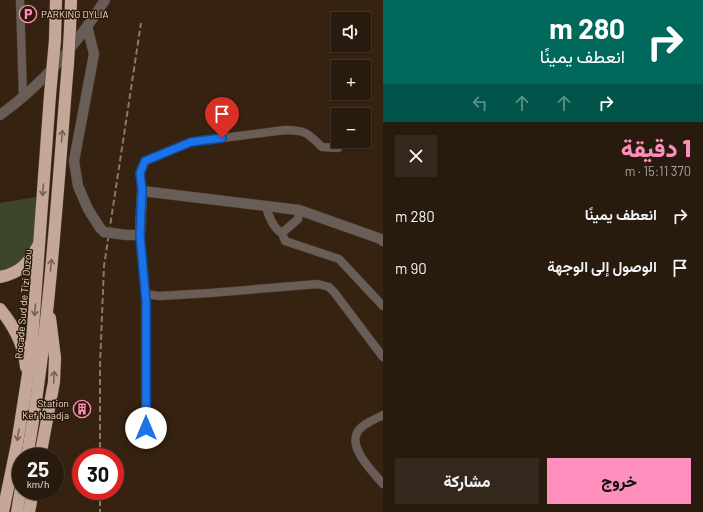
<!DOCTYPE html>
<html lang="ar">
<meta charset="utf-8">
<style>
body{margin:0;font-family:Barlow,Vazirmatn,sans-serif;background:#34271b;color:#f1f3f6;direction:rtl;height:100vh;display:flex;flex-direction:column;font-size:15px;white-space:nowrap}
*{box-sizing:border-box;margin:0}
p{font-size:13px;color:#a5a19d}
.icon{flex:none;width:22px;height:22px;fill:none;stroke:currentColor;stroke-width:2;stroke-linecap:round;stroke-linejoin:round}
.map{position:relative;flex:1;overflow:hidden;direction:ltr}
.side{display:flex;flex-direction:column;background:#281a0d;width:320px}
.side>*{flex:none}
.banner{background:#00695c;color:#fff;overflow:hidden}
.fabs{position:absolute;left:331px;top:12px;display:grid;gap:8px}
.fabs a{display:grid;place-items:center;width:40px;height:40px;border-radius:0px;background:#281a0d;box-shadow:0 1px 3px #0004,0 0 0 1px #44382e;font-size:20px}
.speed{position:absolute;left:12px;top:448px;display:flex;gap:8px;font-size:20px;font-weight:700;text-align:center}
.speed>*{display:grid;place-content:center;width:52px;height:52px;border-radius:50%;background:#281a0d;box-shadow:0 1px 3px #0004,0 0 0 1px #44382e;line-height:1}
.speed small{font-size:10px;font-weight:400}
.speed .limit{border:6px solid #d22;background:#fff;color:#111}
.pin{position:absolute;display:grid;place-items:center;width:34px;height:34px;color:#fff;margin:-41px -17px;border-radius:50% 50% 50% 0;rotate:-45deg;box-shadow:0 0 4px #0007}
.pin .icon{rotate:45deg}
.me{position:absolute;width:44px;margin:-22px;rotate:0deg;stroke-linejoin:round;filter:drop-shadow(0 0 3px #0008)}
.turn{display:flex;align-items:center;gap:14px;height:84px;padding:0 12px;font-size:18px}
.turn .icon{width:52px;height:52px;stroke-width:2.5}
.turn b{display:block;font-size:28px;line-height:34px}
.lanes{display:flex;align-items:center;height:38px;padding:0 12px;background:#0003;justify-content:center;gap:20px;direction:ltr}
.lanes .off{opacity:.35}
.round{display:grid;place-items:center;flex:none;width:42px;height:42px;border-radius:0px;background:#34271b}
.headline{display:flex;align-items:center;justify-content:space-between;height:68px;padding:0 12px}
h1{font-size:24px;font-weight:800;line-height:30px;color:#fe8ebc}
.action{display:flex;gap:8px;margin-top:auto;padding:8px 12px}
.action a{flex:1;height:46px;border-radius:0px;background:#fe8ebc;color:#111;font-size:16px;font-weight:800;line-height:46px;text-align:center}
.action a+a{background:#34271b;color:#f1f3f6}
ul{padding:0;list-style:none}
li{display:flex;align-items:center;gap:12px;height:52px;padding:0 12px}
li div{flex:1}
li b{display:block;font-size:15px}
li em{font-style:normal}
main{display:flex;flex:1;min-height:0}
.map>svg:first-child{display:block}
.green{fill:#3c4628}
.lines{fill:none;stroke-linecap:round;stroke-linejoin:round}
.minor-casing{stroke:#534030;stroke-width:9}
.tertiary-casing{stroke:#534030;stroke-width:11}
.motorway-casing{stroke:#534030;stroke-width:13}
.minor{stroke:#695d57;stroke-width:8}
.tertiary{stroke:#695d57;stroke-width:10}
.motorway{stroke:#c5a799;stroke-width:12}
.rail{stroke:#89786a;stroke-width:2;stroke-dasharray:6 3;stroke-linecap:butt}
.tertiary-bridge-casing{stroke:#534030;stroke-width:11;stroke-linecap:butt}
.motorway-bridge-casing{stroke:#534030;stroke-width:13;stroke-linecap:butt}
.tertiary-bridge{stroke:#695d57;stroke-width:10}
.motorway-bridge{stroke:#c5a799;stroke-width:12}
.oneway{stroke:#786050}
.route-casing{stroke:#114b97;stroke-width:10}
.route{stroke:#1a73e8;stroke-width:7}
.labels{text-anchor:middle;stroke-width:3;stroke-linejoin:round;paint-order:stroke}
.poi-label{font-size:10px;fill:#e9dbd1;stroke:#2c1808;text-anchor:start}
.street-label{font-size:10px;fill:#e9dbd1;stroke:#2c1808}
</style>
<main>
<section class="side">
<div class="banner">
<div class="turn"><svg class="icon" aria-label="right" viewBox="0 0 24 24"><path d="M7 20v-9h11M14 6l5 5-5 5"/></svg><div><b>280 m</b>انعطف يمينًا</div></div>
<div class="lanes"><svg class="icon off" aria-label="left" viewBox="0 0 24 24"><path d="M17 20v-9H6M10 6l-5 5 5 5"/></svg><svg class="icon off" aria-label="ahead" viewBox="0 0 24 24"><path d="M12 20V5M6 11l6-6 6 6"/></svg><svg class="icon off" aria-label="ahead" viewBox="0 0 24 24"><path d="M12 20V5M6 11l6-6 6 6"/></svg><svg class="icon" aria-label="right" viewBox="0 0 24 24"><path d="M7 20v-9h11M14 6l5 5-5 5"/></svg></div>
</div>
<div class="headline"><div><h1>1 دقيقة</h1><p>370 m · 15:11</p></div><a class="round"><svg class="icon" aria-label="close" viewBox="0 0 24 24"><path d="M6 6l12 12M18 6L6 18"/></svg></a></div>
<ul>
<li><svg class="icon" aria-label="right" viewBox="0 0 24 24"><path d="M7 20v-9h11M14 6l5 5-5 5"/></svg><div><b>انعطف يمينًا</b></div><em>280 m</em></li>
<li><svg class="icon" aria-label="arrive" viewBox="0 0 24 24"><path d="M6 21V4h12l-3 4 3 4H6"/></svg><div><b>الوصول إلى الوجهة</b></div><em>90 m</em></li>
</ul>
<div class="action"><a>خروج</a><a>مشاركة</a></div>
</section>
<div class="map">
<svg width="383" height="512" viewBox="0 0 383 512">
<rect width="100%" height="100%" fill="#362211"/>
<path class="green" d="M36 197C35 215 38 247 25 260 19 266 7 270 0 274V203Z"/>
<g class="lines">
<defs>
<g id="minor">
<polyline points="20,0 23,98"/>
<path d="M142 191 140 173 145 161 191 142 285 130C305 130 308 133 322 147L338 148"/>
<path d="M266 206C268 216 274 229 282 233"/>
<polyline points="299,210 298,219 282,233 285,241 339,259 383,306"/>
<polyline points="140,235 146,301 147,444"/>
<polyline points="145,294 159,296 210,293 318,284 329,287 334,292 383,357"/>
<path d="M383 415C376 419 361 424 357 433 349 449 373 472 383 484"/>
</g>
<g id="tertiary">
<polyline points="87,26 94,54 74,161 78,186 88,209 100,228"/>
<path d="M0 115C42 85 77 44 105 0"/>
<polyline points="126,235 140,235 142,191 299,210 381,239 383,241"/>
</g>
<g id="motorway">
<polyline points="70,29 71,0"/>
<polyline points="55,40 56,0"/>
<path d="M0 277C20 273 28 264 38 246"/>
<path d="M0 309C14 326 24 344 26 367"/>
<path d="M27 457C50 327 57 195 68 63"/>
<polyline points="40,457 54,382 55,358 50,318"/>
<polyline points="3,512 17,444 31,355 50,95"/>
<polyline points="17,512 21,488"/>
<polyline points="29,512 33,491"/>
</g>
</defs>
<use href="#minor" class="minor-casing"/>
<use href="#tertiary" class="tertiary-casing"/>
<use href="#motorway" class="motorway-casing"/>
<use href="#minor" class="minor"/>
<use href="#tertiary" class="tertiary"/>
<use href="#motorway" class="motorway"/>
<g class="rail">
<polyline points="100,457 100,366 104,266 141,23"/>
<polyline points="100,491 100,512"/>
</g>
<defs>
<polyline id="tertiary-bridge" points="100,228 104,232 126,235"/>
<g id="motorway-bridge">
<polyline points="68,63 70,29"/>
<polyline points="50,95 55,40"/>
</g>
</defs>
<use href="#tertiary-bridge" class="tertiary-bridge-casing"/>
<use href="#motorway-bridge" class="motorway-bridge-casing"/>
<use href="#tertiary-bridge" class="tertiary-bridge"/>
<use href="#motorway-bridge" class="motorway-bridge"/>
</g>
<defs><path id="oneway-shaft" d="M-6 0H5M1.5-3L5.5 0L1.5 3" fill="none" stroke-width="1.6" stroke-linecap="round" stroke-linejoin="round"/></defs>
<g class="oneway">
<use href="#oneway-shaft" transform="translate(62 136) rotate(-85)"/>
<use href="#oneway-shaft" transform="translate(43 190) rotate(94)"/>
<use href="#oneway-shaft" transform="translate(51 265) rotate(-85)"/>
<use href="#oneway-shaft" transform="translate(35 310) rotate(95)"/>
<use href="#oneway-shaft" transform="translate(54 377) rotate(-87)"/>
<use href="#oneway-shaft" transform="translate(18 435) rotate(100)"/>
</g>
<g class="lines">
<defs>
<polyline id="route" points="146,428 146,301 140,235 142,191 140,173 145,161 191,142 222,138"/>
</defs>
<use href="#route" class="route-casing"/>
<use href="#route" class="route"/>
</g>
<defs>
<symbol id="parking-ring" viewBox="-11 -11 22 22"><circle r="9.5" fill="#2c1808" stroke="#fe8ebc" stroke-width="1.5"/><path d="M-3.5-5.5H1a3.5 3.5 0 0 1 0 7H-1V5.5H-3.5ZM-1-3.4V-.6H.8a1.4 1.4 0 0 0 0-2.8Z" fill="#fe8ebc"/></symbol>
<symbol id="building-ring" viewBox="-11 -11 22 22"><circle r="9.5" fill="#2c1808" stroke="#fe8ebc" stroke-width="1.5"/><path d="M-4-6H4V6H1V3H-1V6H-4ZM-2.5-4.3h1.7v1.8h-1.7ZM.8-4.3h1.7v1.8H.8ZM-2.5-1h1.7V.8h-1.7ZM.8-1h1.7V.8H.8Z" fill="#fe8ebc"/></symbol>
</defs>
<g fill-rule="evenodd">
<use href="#parking-ring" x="18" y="4" width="20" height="20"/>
<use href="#building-ring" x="72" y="399" width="20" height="20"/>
</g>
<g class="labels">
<g class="poi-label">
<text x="41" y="18">PARKING DYLIA</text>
<text x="69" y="407" text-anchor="end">Station<tspan x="69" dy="12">Kef Naadja</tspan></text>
</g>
<g class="street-label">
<text transform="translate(23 304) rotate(-85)" y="4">Rocade Sud de Tizi Ouzou</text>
</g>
</g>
</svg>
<div class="fabs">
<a><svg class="icon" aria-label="sound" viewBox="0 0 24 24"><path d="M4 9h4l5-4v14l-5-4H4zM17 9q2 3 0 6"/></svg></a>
<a>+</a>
<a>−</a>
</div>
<div class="speed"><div>25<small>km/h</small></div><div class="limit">30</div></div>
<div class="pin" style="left:222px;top:138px;background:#d93025"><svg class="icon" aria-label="arrive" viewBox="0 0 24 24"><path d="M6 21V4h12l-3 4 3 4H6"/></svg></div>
<svg class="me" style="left:146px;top:428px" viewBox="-20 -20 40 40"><circle r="19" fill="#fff"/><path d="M0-13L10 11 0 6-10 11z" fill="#1a73e8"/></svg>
</div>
</main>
